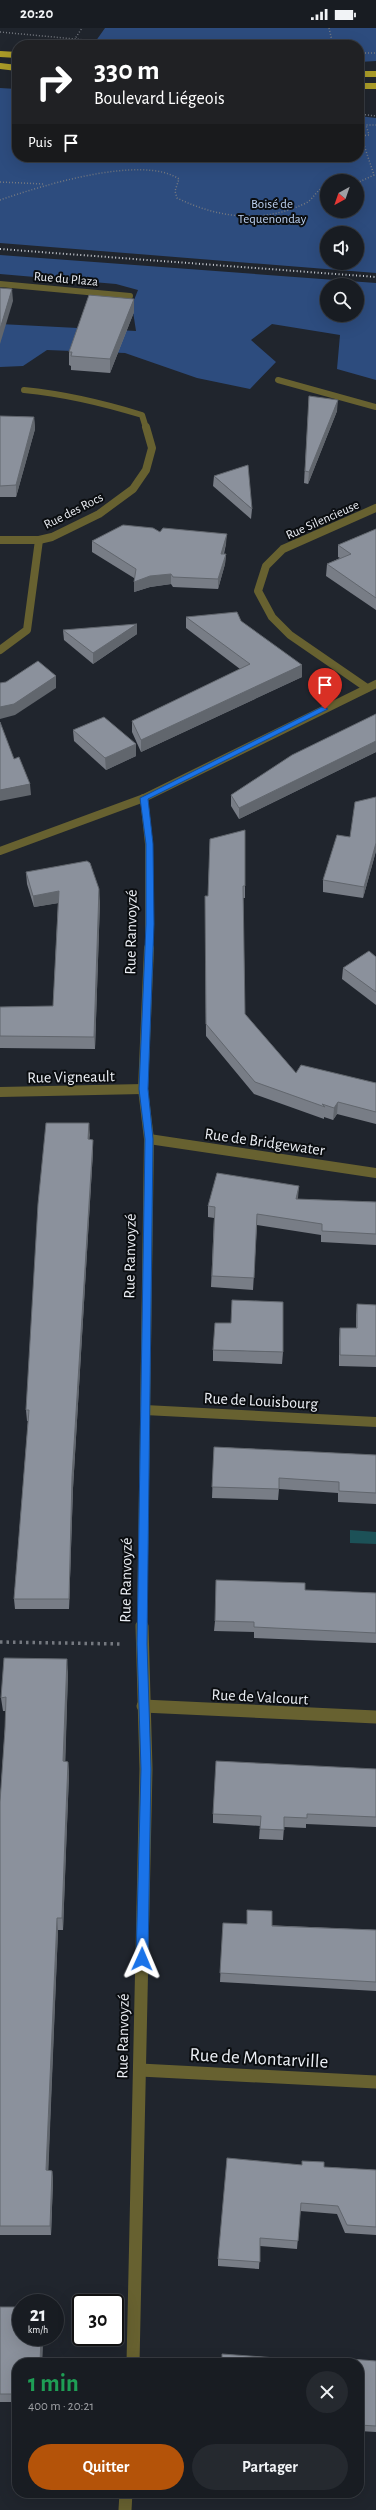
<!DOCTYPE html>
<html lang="fr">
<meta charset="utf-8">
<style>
body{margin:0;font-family:"Alegreya Sans",sans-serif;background:#25292f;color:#f1f3f6;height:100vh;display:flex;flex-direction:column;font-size:15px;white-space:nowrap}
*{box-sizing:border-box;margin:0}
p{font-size:13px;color:#9fa1a5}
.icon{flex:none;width:22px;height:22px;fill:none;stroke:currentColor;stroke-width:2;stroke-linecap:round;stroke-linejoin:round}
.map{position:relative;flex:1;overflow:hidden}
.details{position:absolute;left:12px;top:2330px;width:352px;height:140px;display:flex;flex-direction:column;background:#181c22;border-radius:16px;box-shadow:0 4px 16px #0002,0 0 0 1px #363a40}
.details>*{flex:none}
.guide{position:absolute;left:12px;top:12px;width:352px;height:122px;border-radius:16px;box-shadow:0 4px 16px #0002,0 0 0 1px #363a40;background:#202124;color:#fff;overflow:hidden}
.needle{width:26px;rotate:220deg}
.controls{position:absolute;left:320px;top:146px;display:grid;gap:8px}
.controls a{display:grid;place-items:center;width:44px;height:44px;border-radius:50%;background:#181c22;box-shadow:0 4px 16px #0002,0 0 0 1px #363a40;font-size:20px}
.speed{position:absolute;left:12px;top:2266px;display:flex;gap:8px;font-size:20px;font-weight:700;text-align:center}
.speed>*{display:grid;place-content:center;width:52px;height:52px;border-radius:50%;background:#181c22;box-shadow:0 4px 16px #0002,0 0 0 1px #363a40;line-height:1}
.speed small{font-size:10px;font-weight:400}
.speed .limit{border:2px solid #111;border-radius:6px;background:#fff;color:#111}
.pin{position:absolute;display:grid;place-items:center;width:34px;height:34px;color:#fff;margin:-41px -17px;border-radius:50% 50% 50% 0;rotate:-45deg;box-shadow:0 0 4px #0007}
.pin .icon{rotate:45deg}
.me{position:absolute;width:44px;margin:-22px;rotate:1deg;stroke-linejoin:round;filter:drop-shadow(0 0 3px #0008)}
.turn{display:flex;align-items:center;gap:14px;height:84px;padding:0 16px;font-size:18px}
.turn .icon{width:52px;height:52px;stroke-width:2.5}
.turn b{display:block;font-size:28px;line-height:34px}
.then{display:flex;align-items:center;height:38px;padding:0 16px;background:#0003;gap:8px;font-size:15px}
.round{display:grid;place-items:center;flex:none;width:42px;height:42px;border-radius:21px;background:#25292f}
.summary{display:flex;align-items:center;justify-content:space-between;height:68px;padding:0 16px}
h1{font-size:24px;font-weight:700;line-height:30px;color:#1e9e55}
.cta{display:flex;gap:8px;margin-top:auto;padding:8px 16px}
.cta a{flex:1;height:46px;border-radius:24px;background:#b45309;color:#fff;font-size:16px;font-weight:700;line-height:46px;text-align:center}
.cta a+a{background:#25292f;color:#f1f3f6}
.status{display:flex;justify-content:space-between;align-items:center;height:28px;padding:0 20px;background:#181c22;direction:ltr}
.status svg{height:11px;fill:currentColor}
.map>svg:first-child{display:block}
.green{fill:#2d4c7e;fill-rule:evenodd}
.water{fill:#1c5157}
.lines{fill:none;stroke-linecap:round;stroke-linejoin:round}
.path-far1{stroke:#757980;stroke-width:1.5;stroke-dasharray:1 2;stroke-linecap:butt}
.path{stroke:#757980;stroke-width:3.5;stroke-dasharray:2.5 4;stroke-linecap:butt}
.minor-far3{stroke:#676130;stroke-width:6}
.minor-far2{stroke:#676130;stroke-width:8}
.minor-far1{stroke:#676130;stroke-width:10}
.minor{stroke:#676130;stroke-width:13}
.primary{stroke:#ab9c28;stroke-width:6}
.rail{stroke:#cdd1d7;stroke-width:2;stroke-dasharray:1 2.5;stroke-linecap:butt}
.wall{fill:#787d86}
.shaded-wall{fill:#61666d}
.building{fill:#8b919c;stroke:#61666d}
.route{fill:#1a73e8;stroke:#114b97}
.labels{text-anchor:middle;stroke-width:4;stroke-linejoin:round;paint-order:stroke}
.far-park-label{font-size:13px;fill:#bcd0f0;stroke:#0b0e11}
.far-street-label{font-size:13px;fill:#ebeef4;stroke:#0b0e11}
.street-label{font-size:16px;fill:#ebeef4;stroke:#0b0e11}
.near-street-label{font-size:19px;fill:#ebeef4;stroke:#0b0e11}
</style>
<div class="status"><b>20:20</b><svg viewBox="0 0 49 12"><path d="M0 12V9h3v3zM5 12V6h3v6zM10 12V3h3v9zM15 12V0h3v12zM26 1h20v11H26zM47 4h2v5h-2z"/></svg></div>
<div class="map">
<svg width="376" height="2482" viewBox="0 0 376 2482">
<rect width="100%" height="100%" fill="#20252d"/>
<g class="green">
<polygon points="105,0 376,0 376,33 359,34 359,17 93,17"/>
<path d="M0 60 17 61V129H359V88L376 90V245L0 215ZM327 153H357V183H327ZM327 205H357V235H327Z"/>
<path d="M0 227 376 255V352L337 341 340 307 272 296 251 312 276 334 250 361 197 350 125 325 47 322 23 338 0 339V296L136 303 132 277 138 262 116 256 0 246ZM327 257H357V287H327Z"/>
</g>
<polygon class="water" points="350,1502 376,1504 376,1516 350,1515"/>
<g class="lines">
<g class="path-far1">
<polyline points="329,0 333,17"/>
<polyline points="0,4 139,17"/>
<polyline points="71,17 82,0"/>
<polyline points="359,25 376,25"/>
<polyline points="359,86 376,88"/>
<polyline points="359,108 369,107 366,97 376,97"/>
<polyline points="0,154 44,156"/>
<polyline points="357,155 374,147 364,117 359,116"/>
<path d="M0 172C41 158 142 126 179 151L175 163 177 170C218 190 263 196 306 175 314 171 317 160 327 158"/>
</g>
<polyline class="path" points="0,1614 122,1616"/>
<g class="minor-far3">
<polyline points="0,256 130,268"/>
<polyline points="278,352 376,379"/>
<path d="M24 362C65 366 103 375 142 387L146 400"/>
</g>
<g class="minor-far2">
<polyline points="0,512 39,512 52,509 99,486 133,461 146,442 152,420 146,399"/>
<polyline points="0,622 27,602 39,512"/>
<polyline points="367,660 290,607 272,589 258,563 266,538 283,521 376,480"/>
<polyline points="144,770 149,816 149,921"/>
<polyline points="0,823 144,770 376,656"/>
</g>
<g class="minor-far1">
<polyline points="0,1064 143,1061"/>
<polyline points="149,1111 376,1145"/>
<polyline points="145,1382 376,1394"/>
<polyline points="142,1599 149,1111 143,1061 149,920"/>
</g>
<g class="minor">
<polyline points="143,1678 376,1689"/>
<polyline points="140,2042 376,2054"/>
<polyline points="133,2335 146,1741 142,1598"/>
<polyline points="125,2482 126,2465"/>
</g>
<g class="primary">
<polyline points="0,26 17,27"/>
<polyline points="0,38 17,40"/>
<polyline points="359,46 376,46"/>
<polyline points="359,58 376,58"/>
</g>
<polyline class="rail" points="0,221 376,249"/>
</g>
<g class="wall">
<polygon points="134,284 110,345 71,342 71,338 69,337 69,324"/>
<polygon points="309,368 337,383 308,456 304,455"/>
<polygon points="0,388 34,389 35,401 16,469 0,469"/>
<polygon points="214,448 252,481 251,491 213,458"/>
<polygon points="376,501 376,582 326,548 327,536 340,530 338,529 338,517"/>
<polygon points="160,504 226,516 224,526 226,526 225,536 218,561 173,559 171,556 150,559 134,564 134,550 92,524 92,513"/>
<polygon points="186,589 241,593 302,649 141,724 132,704 132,693 240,641 186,600"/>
<polygon points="63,602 137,606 93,636 64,612"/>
<polygon points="376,686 376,724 239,791 231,778 231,767"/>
<polygon points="73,702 136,716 136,728 106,742 74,713"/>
<polygon points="376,769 376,823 363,870 323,864 323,852 350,809"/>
<polygon points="210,811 245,858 245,870 243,870 245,986 296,1045 376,1055 376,1096 337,1086 333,1092 324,1089 324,1091 254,1066 206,1008 205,868 208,868"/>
<polygon points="26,844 100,873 95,1021 0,1020 0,979 53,978 58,875 34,879 27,856"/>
<polygon points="376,929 376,977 342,951 343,940"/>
<polygon points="90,1107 89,1112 93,1112 93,1123 73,1460 69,1581 15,1581 14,1571 28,1393 27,1393 26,1382"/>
<polygon points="298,1171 376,1174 376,1217 321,1214 321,1207 257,1197 253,1262 211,1259 214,1190 208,1189 208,1178"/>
<polygon points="357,1276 376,1277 376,1339 339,1338 339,1311 340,1300 356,1300 356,1287"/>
<polygon points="213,1322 283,1324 282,1336 213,1333"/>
<polygon points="214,1419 376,1427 376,1476 338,1474 338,1465 279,1461 278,1472 212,1470"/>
<polygon points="305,1562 376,1565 376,1615 254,1610 254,1604 214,1603 215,1593"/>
<polygon points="68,1644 65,1733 68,1734 69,1746 66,1821 63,1902 58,1902 48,2142 52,2143 53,2152 51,2207 0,2207 0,1774 6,1683 3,1683 1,1670"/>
<polygon points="376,1741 376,1799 306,1796 306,1800 284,1799 283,1812 259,1811 260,1798 213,1795 213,1786"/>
<polygon points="223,1895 376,1902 376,1963 220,1954"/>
<polygon points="324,2139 376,2142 376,2207 345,2205 337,2186 300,2183 297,2221 260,2218 259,2241 218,2238 218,2231"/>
<polygon points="0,2279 21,2309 43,2309 42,2335 17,2335 17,2374 0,2374"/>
<polygon points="350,2331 376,2333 376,2404 359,2403 359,2335 349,2335"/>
</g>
<g class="shaded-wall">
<polygon points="12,261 13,273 0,316 0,301"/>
<polygon points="134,271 134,284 110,345 110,331"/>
<polygon points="338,372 337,383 308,456 309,444"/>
<polygon points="34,389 35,401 16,469 16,457"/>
<polygon points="227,506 226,516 220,536 221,526"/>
<polygon points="226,526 225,536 218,561 218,551"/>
<polygon points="171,546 171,556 150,559 134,564 134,554 150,548"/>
<polygon points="137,596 137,606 93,636 93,625"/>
<polygon points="302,637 302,649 141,724 141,712"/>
<polygon points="56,648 56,660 15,687 0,691 0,679"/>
<polygon points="376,713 376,724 239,791 239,780"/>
<polygon points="136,716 136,728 106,742 105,730"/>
<polygon points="30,756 31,767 0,773 0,762"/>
<polygon points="376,815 376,823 363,870 364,859"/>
<polygon points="99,861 100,873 95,1021 94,1009"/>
<polygon points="59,863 59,875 34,879 33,868"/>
<polygon points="338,1074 337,1086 333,1092 334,1080"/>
<polygon points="89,1095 90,1107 88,1123 88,1111"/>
<polygon points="93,1112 93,1123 73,1460 69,1581 69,1571 72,1449"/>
<polygon points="299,1158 298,1170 295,1182 296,1171"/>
<polygon points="67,1631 68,1644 65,1746 63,1733"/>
<polygon points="68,1734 69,1746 63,1902 62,1890"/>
<polygon points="57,1890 58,1902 48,2152 46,2142"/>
<polygon points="52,2143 53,2152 51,2207 50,2198"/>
<polygon points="41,2309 43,2309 42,2335 40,2335"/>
</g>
<g class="building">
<polygon points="0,260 12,261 0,301"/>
<polygon points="89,267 134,271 110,331 71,328 72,324 69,324"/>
<polygon points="309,368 338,372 309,444 305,443"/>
<polygon points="0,388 34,389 16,457 0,458"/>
<polygon points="248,437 252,481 214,448"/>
<polygon points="123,497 153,500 160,504 163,500 227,506 221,526 226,526 218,551 173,549 171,546 150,548 134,554 136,541 92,513"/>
<polygon points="376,501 376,570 327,536 351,526 338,517"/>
<polygon points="237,584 241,593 302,637 141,712 132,693 250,636 186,589"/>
<polygon points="137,596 93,625 63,602"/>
<polygon points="38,633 56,648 14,676 0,679 0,655 6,654"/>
<polygon points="376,686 376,713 239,780 231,767 292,727"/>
<polygon points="104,689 136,716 105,730 73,702"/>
<polygon points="0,694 14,731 19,729 30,756 0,762"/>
<polygon points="376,769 376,815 364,859 323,852 337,807 350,809 355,774"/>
<polygon points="245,802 245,858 243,858 245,986 296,1045 301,1037 376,1055 376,1084 338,1074 334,1080 322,1076 325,1079 255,1054 206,996 205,868 208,868 210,811"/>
<polygon points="87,833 90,835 99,861 94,1009 0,1008 0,979 53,978 59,863 33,868 26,844"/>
<polygon points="369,923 376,929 376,964 343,940"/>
<polygon points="46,1095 89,1095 88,1111 93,1112 72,1449 69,1571 14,1571 29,1382 26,1382 38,1176"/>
<polygon points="217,1145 299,1158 296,1171 376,1174 376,1206 322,1203 322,1196 257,1186 254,1250 212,1248 215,1179 208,1178"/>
<polygon points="232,1272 283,1274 283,1324 213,1322 215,1295 231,1295"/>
<polygon points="357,1276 376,1277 376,1328 340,1327 340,1300 357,1300"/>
<polygon points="214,1419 376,1427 376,1465 339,1463 339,1454 279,1450 279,1461 212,1459"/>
<polygon points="216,1552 305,1555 305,1562 376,1565 376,1605 254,1599 254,1594 215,1593"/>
<polygon points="4,1630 67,1631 63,1733 68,1734 65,1809 62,1890 57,1890 46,2142 52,2143 50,2198 0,2198 0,1774 5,1701 6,1669 1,1670"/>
<polygon points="216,1733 376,1741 376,1789 307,1786 307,1790 284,1789 284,1802 260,1801 261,1788 213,1786"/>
<polygon points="247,1882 272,1883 272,1898 376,1902 376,1954 220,1945 223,1895 247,1896"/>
<polygon points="227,2130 302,2137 302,2133 324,2134 324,2139 376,2142 376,2199 347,2197 338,2178 301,2175 298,2213 260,2210 260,2234 218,2231"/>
<polygon points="0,2279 21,2279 21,2309 41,2309 40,2335 17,2335 17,2366 0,2366"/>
<polygon points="222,2326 345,2335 222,2335"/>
<polygon points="350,2331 376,2333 376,2398 359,2397 359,2335 350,2335"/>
</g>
<polygon class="route" points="322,679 328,681 148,771 153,816 154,896 148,1061 153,1111 147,1616 151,1741 148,1931 142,1937 136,1931 141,1741 137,1616 145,1111 139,1061 146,896 146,816 140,770"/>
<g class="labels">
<g class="far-park-label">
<text x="272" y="180">Boisé de<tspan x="272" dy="15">Tequenonday</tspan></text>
</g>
<g class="far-street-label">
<text transform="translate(66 250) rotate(5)" y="5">Rue du Plaza</text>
<text transform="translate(73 482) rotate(-27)" y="5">Rue des Rocs</text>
<text transform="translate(322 491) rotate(-24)" y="5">Rue Silencieuse</text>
</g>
<g class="street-label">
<text transform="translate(130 904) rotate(-89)" y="6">Rue Ranvoyzé</text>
<text transform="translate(71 1048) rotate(-1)" y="6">Rue Vigneault</text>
<text transform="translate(265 1113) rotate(8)" y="6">Rue de Bridgewater</text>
<text transform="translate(129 1228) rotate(-89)" y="6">Rue Ranvoyzé</text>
<text transform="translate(261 1372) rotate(3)" y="6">Rue de Louisbourg</text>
<text transform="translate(125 1552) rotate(-89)" y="6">Rue Ranvoyzé</text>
<text transform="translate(260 1668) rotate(3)" y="6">Rue de Valcourt</text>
<text transform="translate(122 2008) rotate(-89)" y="6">Rue Ranvoyzé</text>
</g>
<g class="near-street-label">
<text transform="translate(259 2029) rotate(3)" y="7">Rue de Montarville</text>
</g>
</g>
</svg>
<div class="controls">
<a><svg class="needle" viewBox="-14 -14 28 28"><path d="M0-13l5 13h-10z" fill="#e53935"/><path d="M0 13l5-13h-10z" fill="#9fa1a5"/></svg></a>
<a><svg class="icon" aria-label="sound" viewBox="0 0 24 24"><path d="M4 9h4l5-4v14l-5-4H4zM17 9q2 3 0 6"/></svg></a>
<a><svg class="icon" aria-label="search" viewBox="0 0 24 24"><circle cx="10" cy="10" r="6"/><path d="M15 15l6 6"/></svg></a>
</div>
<div class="speed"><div>21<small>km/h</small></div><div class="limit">30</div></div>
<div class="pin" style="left:325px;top:681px;background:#d93025"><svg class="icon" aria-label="arrive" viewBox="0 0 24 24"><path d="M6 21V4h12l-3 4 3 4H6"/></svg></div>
<svg class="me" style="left:142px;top:1931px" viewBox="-20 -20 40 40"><path d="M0-17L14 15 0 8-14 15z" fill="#1a73e8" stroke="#fff" stroke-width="4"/></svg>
<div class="guide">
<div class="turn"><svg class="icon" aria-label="right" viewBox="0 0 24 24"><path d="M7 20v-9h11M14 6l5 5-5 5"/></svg><div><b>330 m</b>Boulevard Liégeois</div></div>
<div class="then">Puis<svg class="icon" aria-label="arrive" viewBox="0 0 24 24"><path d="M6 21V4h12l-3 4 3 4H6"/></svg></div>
</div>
<section class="details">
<div class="summary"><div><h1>1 min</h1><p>400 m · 20:21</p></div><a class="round"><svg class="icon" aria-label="close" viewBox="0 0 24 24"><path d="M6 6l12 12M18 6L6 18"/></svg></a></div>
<div class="cta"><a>Quitter</a><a>Partager</a></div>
</section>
</div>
